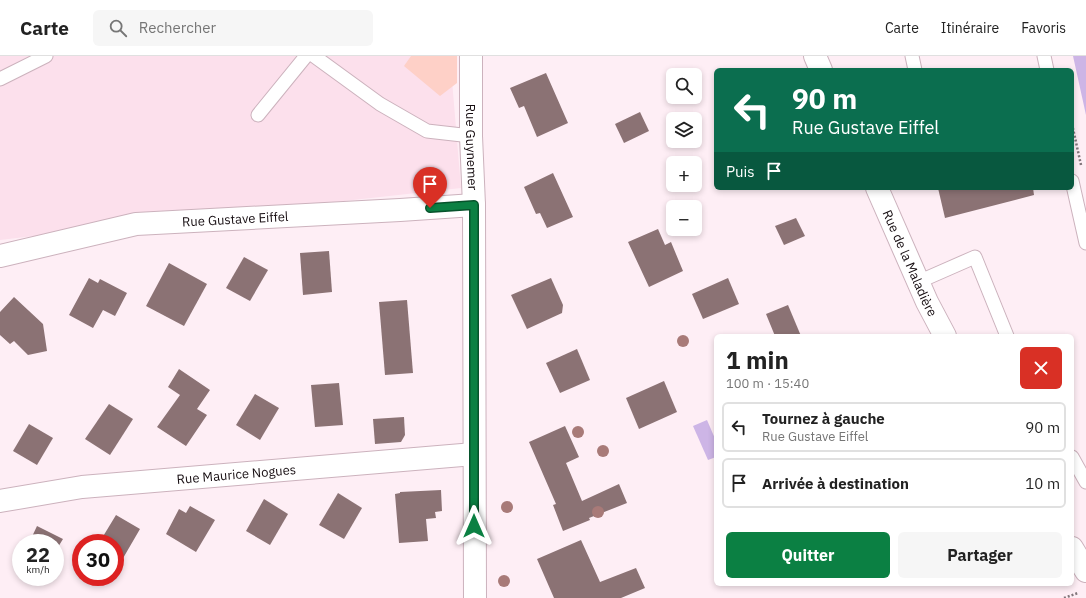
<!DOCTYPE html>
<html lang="fr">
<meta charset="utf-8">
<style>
body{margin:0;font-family:"IBM Plex Sans",sans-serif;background:#f6f6f6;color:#222;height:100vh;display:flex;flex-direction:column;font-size:15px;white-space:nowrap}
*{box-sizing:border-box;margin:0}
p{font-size:13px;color:#767676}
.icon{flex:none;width:22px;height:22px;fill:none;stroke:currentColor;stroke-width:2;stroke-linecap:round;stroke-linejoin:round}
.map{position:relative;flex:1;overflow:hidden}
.drawer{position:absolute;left:714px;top:278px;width:360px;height:252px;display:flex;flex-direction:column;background:#fff;border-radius:6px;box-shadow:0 2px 6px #0003}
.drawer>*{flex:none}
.banner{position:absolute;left:714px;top:12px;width:360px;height:122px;border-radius:6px;box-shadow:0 2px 6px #0003;background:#0b6e4f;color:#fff;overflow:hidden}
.controls{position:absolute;left:666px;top:12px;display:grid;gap:8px}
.controls a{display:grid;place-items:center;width:36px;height:36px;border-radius:6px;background:#fff;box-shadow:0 2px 6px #0003;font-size:20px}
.speed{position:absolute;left:12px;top:478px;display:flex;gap:8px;font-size:20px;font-weight:700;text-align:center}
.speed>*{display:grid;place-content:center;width:52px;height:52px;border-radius:50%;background:#fff;box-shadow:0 2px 6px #0003;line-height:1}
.speed small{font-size:10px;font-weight:400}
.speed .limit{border:6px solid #d22;background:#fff;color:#111}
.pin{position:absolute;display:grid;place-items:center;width:34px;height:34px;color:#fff;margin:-41px -17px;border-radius:50% 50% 50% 0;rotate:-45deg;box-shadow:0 0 4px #0007}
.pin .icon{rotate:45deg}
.me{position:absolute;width:44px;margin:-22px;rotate:0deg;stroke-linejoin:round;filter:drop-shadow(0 0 3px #0008)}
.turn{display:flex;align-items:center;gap:14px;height:84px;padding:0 12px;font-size:18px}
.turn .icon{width:52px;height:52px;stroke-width:2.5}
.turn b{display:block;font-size:28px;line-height:34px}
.then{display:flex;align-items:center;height:38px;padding:0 12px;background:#0003;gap:8px;font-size:15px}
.round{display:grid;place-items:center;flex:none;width:42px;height:42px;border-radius:6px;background:#f6f6f6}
.head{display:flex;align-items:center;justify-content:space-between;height:68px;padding:0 12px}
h1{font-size:24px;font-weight:700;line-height:30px}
.action{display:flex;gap:8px;margin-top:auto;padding:8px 12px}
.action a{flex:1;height:46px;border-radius:6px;background:#0b8043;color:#fff;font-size:16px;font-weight:700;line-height:46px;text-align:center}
.action a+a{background:#f6f6f6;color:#222}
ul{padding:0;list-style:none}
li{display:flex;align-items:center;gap:12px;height:50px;margin:0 8px 6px;padding:0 4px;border:2px solid #e0e0e0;border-radius:6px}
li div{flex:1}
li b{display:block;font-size:15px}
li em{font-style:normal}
header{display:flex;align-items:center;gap:24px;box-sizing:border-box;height:56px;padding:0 20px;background:#fff;border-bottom:1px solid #e0e0e0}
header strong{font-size:19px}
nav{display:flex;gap:22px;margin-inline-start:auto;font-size:14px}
.search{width:280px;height:36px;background:#f6f6f6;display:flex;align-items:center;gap:10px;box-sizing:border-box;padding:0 14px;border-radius:6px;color:#767676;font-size:15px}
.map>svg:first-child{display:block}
.built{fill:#fce0ec}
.green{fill:#fed0c7}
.water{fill:#cdb5e6}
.building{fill:#8b7274}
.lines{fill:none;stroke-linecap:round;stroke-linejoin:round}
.lane-casing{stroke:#ccb2bd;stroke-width:15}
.street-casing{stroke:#ccb2bd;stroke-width:24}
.path{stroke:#82767b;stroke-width:2.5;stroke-dasharray:2 2;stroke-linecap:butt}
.lane{stroke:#fff;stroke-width:13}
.street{stroke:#fff;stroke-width:22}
.tree{fill:#a87a78}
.route-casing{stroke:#07532c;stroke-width:10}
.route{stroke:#0b8043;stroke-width:7}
.labels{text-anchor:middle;stroke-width:3;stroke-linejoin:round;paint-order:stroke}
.street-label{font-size:13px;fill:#160d11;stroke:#feeef5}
</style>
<header>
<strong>Carte</strong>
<div class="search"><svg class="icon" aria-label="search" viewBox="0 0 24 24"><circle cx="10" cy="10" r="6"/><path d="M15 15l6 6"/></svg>Rechercher</div>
<nav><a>Carte</a><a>Itinéraire</a><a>Favoris</a></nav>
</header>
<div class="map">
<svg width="1086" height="542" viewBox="0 0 1086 542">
<rect width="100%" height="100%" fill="#feeef5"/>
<polygon class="built" points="0,0 450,0 461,132 136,168 0,184"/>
<polygon class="green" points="411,0 457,0 457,27 440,40 404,10"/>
<g class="water">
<polygon points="1073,0 1086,0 1086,59"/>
<polygon points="707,364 716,385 716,401 708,404 693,370"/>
</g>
<g class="building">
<polygon points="546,17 568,67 537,81 524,50 519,52 510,32"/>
<polygon points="640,56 649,75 624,87 615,68"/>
<polygon points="553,117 573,161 547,172 540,157 536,158 524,131"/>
<polygon points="938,132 1033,132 1034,139 945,162"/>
<polygon points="796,162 805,180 784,189 775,170"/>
<polygon points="658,173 665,189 671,186 683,215 649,231 628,186"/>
<polygon points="329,195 332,236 303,239 300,197"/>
<polygon points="244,201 268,214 250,245 226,232"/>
<polygon points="169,207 207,228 184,270 146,250"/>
<polygon points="89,222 98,227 100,223 127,237 115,260 103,254 93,272 69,259"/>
<polygon points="551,222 563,249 562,257 527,273 511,239"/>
<polygon points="728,222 739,248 703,263 692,238"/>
<polygon points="14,241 43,268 47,295 28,299 14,285 10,288 0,279 0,256"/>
<polygon points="407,244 413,317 385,319 379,246"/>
<polygon points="788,249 801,280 775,280 766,258"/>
<polygon points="577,293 590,324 560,337 546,307"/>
<polygon points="179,313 210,334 197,353 207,359 186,390 157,371 180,339 168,331"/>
<polygon points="664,325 677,356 639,373 626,342"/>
<polygon points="339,327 343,369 315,371 311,329"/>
<polygon points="255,338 279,352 260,384 236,369"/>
<polygon points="109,348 133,363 110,399 85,383"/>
<polygon points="404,361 405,379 401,386 375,388 373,363"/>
<polygon points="29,368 53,382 37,409 13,395"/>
<polygon points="565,370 579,401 566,407 582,445 619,428 627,447 589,462 590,464 563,475 553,449 556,448 529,386"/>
<polygon points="441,434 442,455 435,456 436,462 426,463 428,485 399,487 395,438 400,437 400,436"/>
<polygon points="338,437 362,452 344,483 319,469"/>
<polygon points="264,443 288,458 270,489 246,475"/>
<polygon points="190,450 215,464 196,496 166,478 179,453 186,457"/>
<polygon points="116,459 140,473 115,516 115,487 99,487"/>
<polygon points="37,470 63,483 55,496 55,487 29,487"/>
<polygon points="581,484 600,526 636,512 645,532 621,542 554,542 537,503"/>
<polygon points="21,502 21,517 15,514"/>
<polygon points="28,521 41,521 38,526"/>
</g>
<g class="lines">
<defs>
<g id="lane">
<polyline points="314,0 380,48 427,75 471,80"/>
<polyline points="912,0 915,14"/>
<polyline points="1044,0 1047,14"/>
<polyline points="0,23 46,0"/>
<polyline points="258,59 306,0"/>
<polyline points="1072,125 1086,187"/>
<polyline points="918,226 975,201 1007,280"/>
<polyline points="1072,401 1086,426"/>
</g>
<g id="street">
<path id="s1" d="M471 0V80L474 149 475 542"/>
<polyline points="815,0 821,14"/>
<path id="s2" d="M877 132 927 246 945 280"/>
<path id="s3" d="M0 200 136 168 400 154 474 149"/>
<path id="s4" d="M0 445 82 431 474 398"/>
<polyline points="1072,492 1086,515"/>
</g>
</defs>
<use href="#lane" class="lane-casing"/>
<use href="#street" class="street-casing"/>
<g class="path">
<polyline points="1072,68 1081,109"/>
<polyline points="1064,542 1078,537"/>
</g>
<use href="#lane" class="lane"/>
<use href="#street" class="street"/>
</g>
<g class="tree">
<circle cx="683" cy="285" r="6"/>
<circle cx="578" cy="376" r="6"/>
<circle cx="603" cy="395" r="6"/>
<circle cx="507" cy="451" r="6"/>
<circle cx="598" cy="456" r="6"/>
<circle cx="504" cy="525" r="6"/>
</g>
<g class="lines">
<defs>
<polyline id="route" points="430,152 474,149 474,470"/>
</defs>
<use href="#route" class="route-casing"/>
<use href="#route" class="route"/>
</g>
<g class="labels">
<g class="street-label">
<text dy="5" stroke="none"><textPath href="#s1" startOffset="91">Rue Guynemer</textPath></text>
<text dy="5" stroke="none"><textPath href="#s3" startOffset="239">Rue Gustave Eiffel</textPath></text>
<text dy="5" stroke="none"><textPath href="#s2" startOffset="82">Rue de la Maladière</textPath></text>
<text dy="5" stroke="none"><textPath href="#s4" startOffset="238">Rue Maurice Nogues</textPath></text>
</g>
</g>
</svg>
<div class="controls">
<a><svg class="icon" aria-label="search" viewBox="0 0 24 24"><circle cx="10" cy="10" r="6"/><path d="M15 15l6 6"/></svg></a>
<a><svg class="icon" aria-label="layers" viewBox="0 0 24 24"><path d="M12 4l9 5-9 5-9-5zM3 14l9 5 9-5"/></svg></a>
<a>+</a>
<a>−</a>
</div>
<div class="speed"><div>22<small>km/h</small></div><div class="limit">30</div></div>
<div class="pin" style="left:430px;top:152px;background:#d93025"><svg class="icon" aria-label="arrive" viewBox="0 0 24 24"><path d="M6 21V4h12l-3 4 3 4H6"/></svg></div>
<svg class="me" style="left:474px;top:470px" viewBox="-20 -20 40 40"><path d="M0-17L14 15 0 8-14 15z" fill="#0b8043" stroke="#fff" stroke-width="4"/></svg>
<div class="banner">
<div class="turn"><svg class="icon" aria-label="left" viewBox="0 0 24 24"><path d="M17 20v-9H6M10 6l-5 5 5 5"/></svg><div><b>90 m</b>Rue Gustave Eiffel</div></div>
<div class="then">Puis<svg class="icon" aria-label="arrive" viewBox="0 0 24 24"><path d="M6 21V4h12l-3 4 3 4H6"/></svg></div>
</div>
<section class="drawer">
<div class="head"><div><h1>1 min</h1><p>100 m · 15:40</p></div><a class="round" style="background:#d93025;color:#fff"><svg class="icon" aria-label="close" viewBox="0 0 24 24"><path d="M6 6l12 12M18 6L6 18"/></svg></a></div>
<ul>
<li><svg class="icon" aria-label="left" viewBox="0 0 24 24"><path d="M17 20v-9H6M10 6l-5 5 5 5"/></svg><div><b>Tournez à gauche</b><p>Rue Gustave Eiffel</p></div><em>90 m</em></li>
<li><svg class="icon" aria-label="arrive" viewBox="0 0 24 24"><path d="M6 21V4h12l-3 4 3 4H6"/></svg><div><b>Arrivée à destination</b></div><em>10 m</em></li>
</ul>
<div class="action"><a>Quitter</a><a>Partager</a></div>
</section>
</div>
